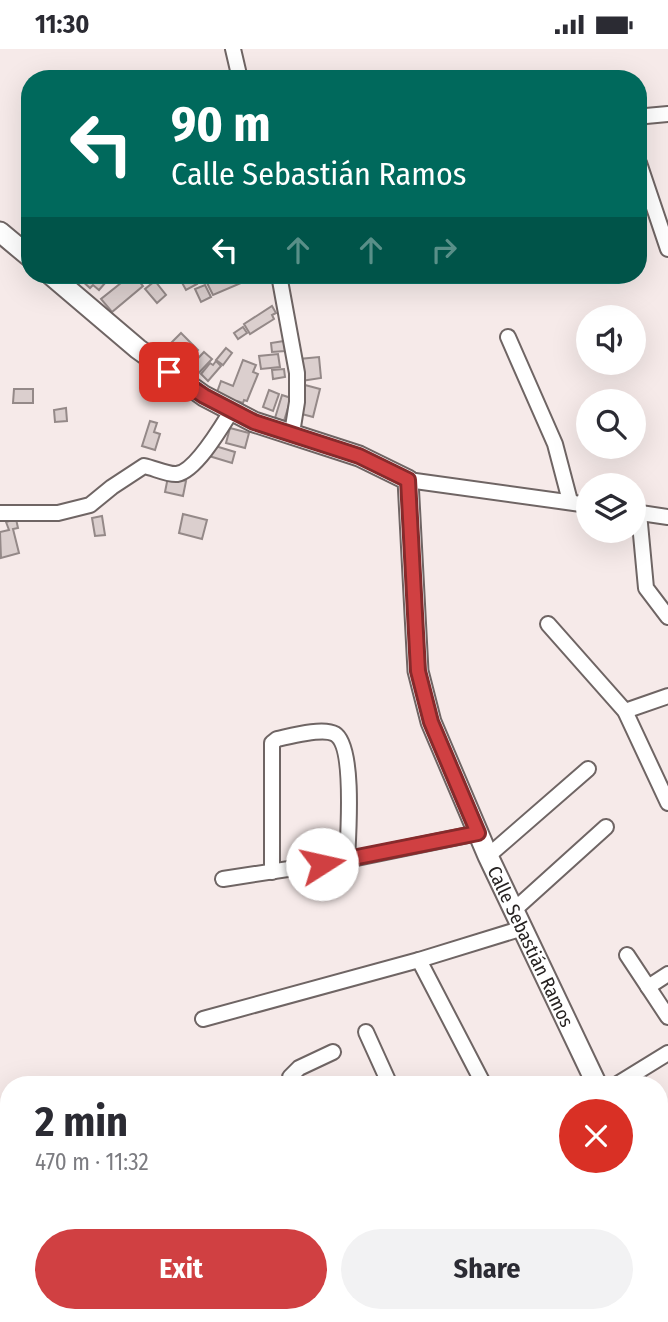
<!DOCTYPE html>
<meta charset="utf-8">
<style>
body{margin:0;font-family:"Fira Sans Condensed",sans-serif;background:#f2f2f3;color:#2b2b33;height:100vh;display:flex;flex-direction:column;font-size:26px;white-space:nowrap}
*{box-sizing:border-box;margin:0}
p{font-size:23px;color:#7c7c81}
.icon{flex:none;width:38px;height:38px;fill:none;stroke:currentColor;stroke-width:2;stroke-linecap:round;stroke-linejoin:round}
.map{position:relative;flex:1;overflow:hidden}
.drawer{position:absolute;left:0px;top:1027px;width:668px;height:247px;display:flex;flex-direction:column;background:#fff;border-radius:28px 28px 0 0;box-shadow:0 7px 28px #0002}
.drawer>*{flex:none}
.hud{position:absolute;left:21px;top:21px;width:626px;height:214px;border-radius:28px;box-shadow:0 7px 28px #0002;background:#00695c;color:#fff;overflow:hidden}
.controls{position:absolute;left:576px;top:256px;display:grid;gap:14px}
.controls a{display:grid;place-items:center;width:70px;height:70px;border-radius:50%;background:#fff;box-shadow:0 7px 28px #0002;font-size:35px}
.pin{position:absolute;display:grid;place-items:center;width:60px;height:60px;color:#fff;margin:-30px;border-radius:14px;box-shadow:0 4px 10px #0006}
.me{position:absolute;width:77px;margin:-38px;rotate:80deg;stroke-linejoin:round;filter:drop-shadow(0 0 5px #0008)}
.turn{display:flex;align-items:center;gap:24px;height:147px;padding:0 35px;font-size:32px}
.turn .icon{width:91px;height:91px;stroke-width:2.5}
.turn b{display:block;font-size:49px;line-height:60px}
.lanes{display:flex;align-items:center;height:66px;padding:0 35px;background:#0003;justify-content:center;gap:35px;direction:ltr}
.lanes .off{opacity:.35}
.round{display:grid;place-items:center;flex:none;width:74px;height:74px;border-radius:37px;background:#f2f2f3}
.head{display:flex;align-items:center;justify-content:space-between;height:119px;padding:0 35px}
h1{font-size:42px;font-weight:700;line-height:52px}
.primary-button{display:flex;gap:14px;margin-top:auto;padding:14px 35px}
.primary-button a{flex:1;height:80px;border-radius:42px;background:#d04042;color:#fff;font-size:28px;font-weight:700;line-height:80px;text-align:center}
.primary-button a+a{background:#f2f2f3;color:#2b2b33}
.status{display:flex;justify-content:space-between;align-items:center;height:49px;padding:0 35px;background:#fff;direction:ltr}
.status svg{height:19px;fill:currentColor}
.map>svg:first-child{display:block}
.building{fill:#dbcfce;stroke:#948988;stroke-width:2}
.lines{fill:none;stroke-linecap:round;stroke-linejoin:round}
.minor-casing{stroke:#6f6564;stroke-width:18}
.secondary-casing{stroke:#6f6564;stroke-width:23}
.minor{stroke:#fff;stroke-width:14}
.secondary{stroke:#fff;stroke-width:19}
.route-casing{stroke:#872a2b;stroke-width:18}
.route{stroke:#d04042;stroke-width:12}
.labels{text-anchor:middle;stroke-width:6;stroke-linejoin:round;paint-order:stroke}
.street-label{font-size:19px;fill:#262221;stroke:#fff}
</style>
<div class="status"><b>11:30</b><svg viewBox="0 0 49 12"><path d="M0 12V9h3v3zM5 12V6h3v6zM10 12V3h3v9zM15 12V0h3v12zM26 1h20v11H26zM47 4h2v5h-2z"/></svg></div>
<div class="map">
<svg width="668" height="1273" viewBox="0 0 668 1273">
<rect width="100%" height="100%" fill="#f6eae9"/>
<g class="building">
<polygon points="78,226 112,226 99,241 93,236 90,239 80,230 77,234 74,231"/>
<polygon points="131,226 134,226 143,237 112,263 101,250"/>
<polygon points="189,226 192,226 197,235 186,241 180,230"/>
<polygon points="221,226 237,226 241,234 213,246 206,232"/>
<polygon points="155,232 166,246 157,254 145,240"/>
<polygon points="205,236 211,248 201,253 195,240"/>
<polygon points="272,257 276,264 272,266 274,270 250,285 244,275"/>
<polygon points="243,278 247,284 238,290 234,284"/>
<polygon points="181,284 198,301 182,317 165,300"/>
<polygon points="284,292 285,302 272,303 271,294"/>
<polygon points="226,299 232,304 223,316 216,311"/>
<polygon points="204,303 212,310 193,330 185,323"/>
<polygon points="278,305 280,318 261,320 259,307"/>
<polygon points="319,308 321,329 301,332 299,310"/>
<polygon points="243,311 256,316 253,323 258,325 247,352 244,351 243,354 237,352 236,354 216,346 221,332 233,337"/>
<polygon points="216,312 221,317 208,332 201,325 210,314 213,316"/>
<polygon points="284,320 285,328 273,330 272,321"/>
<polygon points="305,336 320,340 313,368 298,364"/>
<polygon points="14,340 33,340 33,354 13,354"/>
<polygon points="269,341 279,345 273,362 263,358"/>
<polygon points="282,346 291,349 284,372 275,369"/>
<polygon points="66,359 67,372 55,373 54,361"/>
<polygon points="150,372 157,374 154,383 160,385 155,401 142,397"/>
<polygon points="230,379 249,384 245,399 226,394"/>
<polygon points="212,396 235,403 232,414 209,407"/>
<polygon points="168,428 186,432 183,447 165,443"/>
<polygon points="183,465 207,471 202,490 179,484"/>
<polygon points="102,467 105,486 95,487 92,469"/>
<polygon points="16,470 18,479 13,480 19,504 1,509 0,483 9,481 6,473"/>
</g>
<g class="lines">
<defs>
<g id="minor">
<polyline points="233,0 240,30"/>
<polyline points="639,69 646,67 668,65"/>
<polyline points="639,114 668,200"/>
<polyline points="279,226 297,324 297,353 292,384"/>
<polyline points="508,288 555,395 570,452"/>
<polyline points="408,431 588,456"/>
<polyline points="634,463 668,468"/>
<path d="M0 464H58L90 456 112 438 144 417C154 419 168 426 177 425 196 422 222 377 232 361"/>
<polyline points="639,464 646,539 668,568"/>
<polyline points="548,575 625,662 668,754"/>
<polyline points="625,662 668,647"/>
<polyline points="488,807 588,720"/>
<path d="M272 823V694L277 690C291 687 323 678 335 685 355 697 348 789 347 811"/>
<polyline points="223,830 347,811 478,784"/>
<polyline points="514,861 606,778"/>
<polyline points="627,906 668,968"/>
<polyline points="419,911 484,1036"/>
<polyline points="648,938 668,925"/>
<polyline points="203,970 419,911 523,879"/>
<polyline points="366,983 390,1036"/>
<polyline points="290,1036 290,1028 299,1019 333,1003"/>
<polyline points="616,1036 668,1004"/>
<polyline points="0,1129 9,1130"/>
<polyline points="115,1265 120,1273"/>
<polyline points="426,1265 436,1273"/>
<polyline points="496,1265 501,1273"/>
<polyline points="280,1273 304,1265"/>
<polyline points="559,1273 572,1265"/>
</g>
<g id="secondary">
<polyline points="0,183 30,208"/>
<path id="s1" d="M51 226 138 300 204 347 254 373 359 407 408 431 418 622 431 673 488 807 597 1036"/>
<polyline points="660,1252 668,1259"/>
</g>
</defs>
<use href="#minor" class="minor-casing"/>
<use href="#secondary" class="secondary-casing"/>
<use href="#minor" class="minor"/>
<use href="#secondary" class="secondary"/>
</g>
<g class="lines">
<defs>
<polyline id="route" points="169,323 204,347 254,373 359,407 408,431 418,622 431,673 478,784 322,815"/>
</defs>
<use href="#route" class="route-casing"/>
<use href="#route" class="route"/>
</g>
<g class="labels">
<g class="street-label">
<text dy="7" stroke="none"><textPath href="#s1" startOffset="906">Calle Sebastián Ramos</textPath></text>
</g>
</g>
</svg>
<div class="controls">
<a><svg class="icon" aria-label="sound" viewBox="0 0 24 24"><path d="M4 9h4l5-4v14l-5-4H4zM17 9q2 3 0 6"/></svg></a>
<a><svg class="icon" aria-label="search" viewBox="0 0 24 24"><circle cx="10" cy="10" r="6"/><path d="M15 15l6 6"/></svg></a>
<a><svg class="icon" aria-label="layers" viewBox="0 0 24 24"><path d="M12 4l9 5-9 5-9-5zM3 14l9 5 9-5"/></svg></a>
</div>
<div class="pin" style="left:169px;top:323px;background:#d93025"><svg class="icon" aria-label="arrive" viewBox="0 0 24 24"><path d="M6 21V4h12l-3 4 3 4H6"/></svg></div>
<svg class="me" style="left:322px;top:815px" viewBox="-20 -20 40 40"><circle r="19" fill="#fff"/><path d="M0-13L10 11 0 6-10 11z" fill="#d04042"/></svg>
<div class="hud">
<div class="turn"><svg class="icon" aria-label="left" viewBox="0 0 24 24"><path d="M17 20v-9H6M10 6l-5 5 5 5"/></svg><div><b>90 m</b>Calle Sebastián Ramos</div></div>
<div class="lanes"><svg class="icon" aria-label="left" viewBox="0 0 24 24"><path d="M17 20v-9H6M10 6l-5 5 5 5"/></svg><svg class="icon off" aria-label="ahead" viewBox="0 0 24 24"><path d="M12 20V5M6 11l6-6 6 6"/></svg><svg class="icon off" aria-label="ahead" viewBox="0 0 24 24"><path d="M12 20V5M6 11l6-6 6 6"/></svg><svg class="icon off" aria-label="right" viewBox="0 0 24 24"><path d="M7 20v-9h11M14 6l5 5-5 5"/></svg></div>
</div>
<section class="drawer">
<div class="head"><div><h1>2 min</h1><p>470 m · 11:32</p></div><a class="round" style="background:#d93025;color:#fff"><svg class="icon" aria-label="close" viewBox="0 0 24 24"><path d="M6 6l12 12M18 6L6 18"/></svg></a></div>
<div class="primary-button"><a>Exit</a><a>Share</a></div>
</section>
</div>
